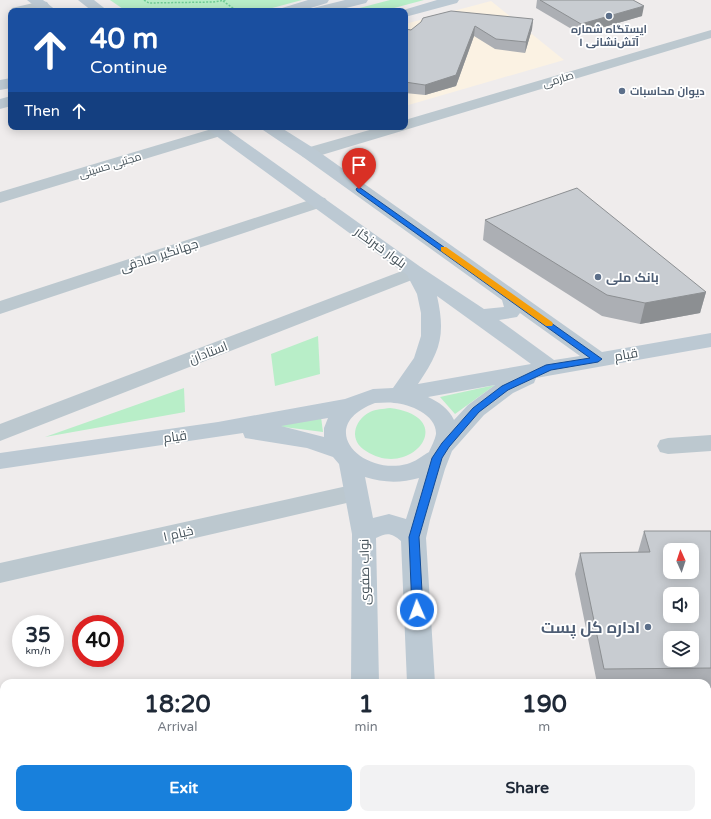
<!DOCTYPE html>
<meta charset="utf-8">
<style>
body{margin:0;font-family:"Varela Round",Cairo,sans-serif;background:#f2f2f3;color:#1f2937;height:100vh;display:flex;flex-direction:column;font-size:15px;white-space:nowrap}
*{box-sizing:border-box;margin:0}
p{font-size:13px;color:#747a83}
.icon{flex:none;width:22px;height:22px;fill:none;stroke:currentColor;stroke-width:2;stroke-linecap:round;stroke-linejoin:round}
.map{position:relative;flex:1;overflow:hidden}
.drawer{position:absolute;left:0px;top:679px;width:711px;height:140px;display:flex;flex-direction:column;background:#fff;border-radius:12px 12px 0 0;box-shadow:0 2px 10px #0003}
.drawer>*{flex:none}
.banner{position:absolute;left:8px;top:8px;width:400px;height:122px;border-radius:8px;box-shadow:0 2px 10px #0003;background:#1a4fa0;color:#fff;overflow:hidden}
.needle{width:26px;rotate:357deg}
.fabs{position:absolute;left:663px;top:543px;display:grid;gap:8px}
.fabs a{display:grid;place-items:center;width:36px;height:36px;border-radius:8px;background:#fff;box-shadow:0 2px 10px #0003;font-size:20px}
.speed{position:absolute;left:12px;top:615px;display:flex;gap:8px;font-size:20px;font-weight:700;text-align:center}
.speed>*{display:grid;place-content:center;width:52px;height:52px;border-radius:50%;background:#fff;box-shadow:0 2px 10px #0003;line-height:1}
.speed small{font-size:10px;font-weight:400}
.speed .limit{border:6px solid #d22;background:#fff;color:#111}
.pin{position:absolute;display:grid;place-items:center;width:34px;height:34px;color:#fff;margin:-41px -17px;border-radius:50% 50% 50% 0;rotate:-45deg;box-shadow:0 0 4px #0007}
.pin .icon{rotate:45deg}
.me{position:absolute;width:44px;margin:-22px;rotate:358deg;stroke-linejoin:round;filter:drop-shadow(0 0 3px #0008)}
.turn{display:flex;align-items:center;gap:14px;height:84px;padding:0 16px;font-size:18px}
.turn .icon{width:52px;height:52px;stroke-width:2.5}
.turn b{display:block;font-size:28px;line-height:34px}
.then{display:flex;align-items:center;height:38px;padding:0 16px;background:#0003;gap:8px;font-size:15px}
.eta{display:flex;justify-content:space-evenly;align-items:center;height:68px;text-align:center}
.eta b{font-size:24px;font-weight:700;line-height:28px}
.primary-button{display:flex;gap:8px;margin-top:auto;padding:8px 16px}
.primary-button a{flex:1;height:46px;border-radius:8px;background:#1880dc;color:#fff;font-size:16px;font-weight:700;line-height:46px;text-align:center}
.primary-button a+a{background:#f2f2f3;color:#1f2937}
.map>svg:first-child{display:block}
.commercial{fill:#fbf2e3}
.green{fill:#b8eec8}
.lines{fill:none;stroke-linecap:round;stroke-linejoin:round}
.path{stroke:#71cc96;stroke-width:1.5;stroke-dasharray:2 1.5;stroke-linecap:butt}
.street{fill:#bcc8cf;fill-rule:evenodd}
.secondary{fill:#bcc9d3;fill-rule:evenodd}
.wall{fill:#acafb4}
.shaded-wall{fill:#8c8f92}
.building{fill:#c8ccd1;stroke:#8c8f92;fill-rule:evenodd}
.route{fill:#1a73e8;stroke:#114b97}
.slow{fill:#f59e0b}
.service-dot{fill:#5c6f8a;stroke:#fff;stroke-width:1.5}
.labels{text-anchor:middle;stroke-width:3.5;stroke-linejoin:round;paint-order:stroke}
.far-service-label{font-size:11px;font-weight:bold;fill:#4e5e75;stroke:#fff}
.far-street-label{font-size:11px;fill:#445159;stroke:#fff}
.street-label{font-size:13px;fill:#445159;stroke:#fff}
.service-label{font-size:13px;font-weight:bold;fill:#4e5e75;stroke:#fff;text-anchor:start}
.near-service-label{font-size:16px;font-weight:bold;fill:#4e5e75;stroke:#fff;text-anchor:end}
</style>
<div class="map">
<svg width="711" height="819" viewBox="0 0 711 819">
<rect width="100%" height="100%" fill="#efecec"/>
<polygon class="commercial" points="491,1 564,60 405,106 405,24"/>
<g class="green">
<polygon points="110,0 302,0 261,11 126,11"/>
<polygon points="390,0 424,0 383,11 348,11"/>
<polygon points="318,336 320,374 275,386 271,354"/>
<polygon points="495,385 455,414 440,397"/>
<polygon points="184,388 185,412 45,437"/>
<path d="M390 408C461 417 411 481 366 451 349 441 353 421 370 412 376 409 383 409 390 408Z"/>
<polygon points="321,417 323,432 268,425"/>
</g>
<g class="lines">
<g class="path">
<polyline points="144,0 149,3 213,2 226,0"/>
<polyline points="223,1 237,11"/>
</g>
<g class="street">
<polygon points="42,1 47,2 49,5 47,8 34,11 10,11 12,8"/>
<polygon points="711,30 711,38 315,157 309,158 303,157 301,153 303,149 380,127 405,127 405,120"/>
<polygon points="215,128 227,128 229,131 227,134 0,203 0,192"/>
<polygon points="319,197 325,198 328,202 325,206 0,314 0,301"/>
<polygon points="415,266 422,268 425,272 422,276 0,441 0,424"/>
<polygon points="711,435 711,451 668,454 660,452 657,446 660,440 668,438"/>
<polygon points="356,484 364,487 368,493 364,499 0,583 0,563"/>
</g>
<g class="secondary">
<polygon points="27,0 43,0 57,11 41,11"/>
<polygon points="78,0 94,0 108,11 92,11"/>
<polygon points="308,0 329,0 327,3 301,11 280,11 282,8"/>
<polygon points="345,0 368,0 366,3 334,11 311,11 313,8"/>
<polygon points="437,0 459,0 457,3 405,17 405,11 400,11"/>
<polygon points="11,78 11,88 0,90 0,80"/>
<polygon points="11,96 11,106 0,109 0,99"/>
<path d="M206 127H224L422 268 484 309 504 307 502 300 303 157 263 130 261 127H280L315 149 602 352 711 333V347L536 378 534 383 513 393 484 415 452 451 445 469 430 520 426 538 435 683H407L401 541C392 533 387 532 376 538L379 683H351L352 534 339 464 333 457 307 448 245 438 243 433 0 469V453L218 422 345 399 373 389 393 388 414 358 421 336V313L417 294 407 275 208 130ZM437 296 531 364 418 384C440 351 446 336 437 296ZM520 313 580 356 554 360 499 320 517 317ZM495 385 468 405 454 420C449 409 439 402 428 397ZM375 403C381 403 388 402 394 403 410 404 437 415 436 434 435 440 431 447 429 452 422 456 415 462 407 464 361 476 314 426 375 403ZM328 418 324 428V437L281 426ZM365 477C384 483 401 483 419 478L406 519 389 514 373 518Z"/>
<rect x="351" y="815" width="30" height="4"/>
<rect x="412" y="815" width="30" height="4"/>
</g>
</g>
<g class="wall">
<polygon points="537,0 633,0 642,16 580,34 536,8"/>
<polygon points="533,19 532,29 525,53 495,49 474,36 456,86 425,95 405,93 405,29 411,30"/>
<polygon points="485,220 706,292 700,313 640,324 602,316 483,240"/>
<polygon points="644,531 711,531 711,688 707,688 707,683 597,683 575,574 580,553 638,552"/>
</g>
<g class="shaded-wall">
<polygon points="644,6 642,16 580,34 581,24"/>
<polygon points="533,19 532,29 525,53 526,42"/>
<polygon points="475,26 474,36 456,86 425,95 425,85"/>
<polygon points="706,292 700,313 640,324 645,303"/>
</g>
<g class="building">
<polygon points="540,0 633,0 644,6 581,24"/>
<polygon points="451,11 533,19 526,42 496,39 475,26 456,75 425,85 405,82 405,29 411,30 421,22 423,18"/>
<polygon points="577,188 706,292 645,303 607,295 485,220"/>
<path d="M644 531H711V668L604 669 580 553 650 552ZM670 550H692V572H670ZM670 594H692V616H670ZM670 638H692V660H670Z"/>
</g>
<polygon class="route" points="359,187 602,359 598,362 551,370 508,390 479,412 449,447 442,458 419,537 423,610 421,613 417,614 413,613 412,610 409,537 432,458 442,443 473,408 502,386 546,365 590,358 357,191 356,189"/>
<polygon class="slow" points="441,247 446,247 552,322 553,324 552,326 546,326 441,251"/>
<g class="service-dot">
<circle cx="609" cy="16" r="4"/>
<circle cx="622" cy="91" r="4"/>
<circle cx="598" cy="277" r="4"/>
<circle cx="648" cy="627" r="4"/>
</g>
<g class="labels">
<g class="far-service-label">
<text x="609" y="33">ایستگاه شماره<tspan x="609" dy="13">۱ آتش‌نشانی</tspan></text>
<text x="630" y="95" text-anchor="start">دیوان محاسبات</text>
</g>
<g class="far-street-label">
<text transform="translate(558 79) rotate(-17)" y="4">صارمی</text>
<text transform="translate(110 165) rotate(-17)" y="4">مجتبی حسینی</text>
</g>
<g class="street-label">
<text transform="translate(381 247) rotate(36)" y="5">بلوار خبرنگار</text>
<text transform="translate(159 255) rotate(-18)" y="5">جهانگیر صادقی</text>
<text transform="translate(208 352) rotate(-21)" y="5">استادان</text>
<text transform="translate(626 354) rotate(-10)" y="5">قیام</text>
<text transform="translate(175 436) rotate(-8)" y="5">قیام</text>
<text transform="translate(178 533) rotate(-13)" y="5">خیام ۱</text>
<text transform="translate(364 572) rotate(-91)" y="5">نواب صفوی</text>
</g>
<g class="service-label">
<text x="606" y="282">بانک ملی</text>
</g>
<g class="near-service-label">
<text x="640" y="633">اداره کل پست</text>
</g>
</g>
</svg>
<div class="fabs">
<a><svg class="needle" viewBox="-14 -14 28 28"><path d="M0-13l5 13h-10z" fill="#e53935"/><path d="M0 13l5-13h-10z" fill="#747a83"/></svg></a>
<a><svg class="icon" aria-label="sound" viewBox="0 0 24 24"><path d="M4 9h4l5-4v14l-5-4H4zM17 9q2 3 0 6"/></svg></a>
<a><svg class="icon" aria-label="layers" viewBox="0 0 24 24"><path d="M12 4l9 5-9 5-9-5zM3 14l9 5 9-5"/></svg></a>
</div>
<div class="speed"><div>35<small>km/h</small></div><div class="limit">40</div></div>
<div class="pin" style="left:359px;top:189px;background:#d93025"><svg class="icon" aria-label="arrive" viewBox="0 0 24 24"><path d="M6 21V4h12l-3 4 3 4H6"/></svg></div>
<svg class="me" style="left:417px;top:610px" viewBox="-20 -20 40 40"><circle r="17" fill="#1a73e8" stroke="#fff" stroke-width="3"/><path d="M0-11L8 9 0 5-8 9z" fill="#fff"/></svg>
<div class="banner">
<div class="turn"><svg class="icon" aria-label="ahead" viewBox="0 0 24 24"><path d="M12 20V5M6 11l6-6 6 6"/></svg><div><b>40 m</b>Continue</div></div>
<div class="then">Then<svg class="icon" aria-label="ahead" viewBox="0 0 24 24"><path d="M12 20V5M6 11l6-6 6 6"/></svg></div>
</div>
<section class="drawer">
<div class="eta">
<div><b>18:20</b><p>Arrival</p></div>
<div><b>1</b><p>min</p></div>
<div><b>190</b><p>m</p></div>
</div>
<div class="primary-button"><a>Exit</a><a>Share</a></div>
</section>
</div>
